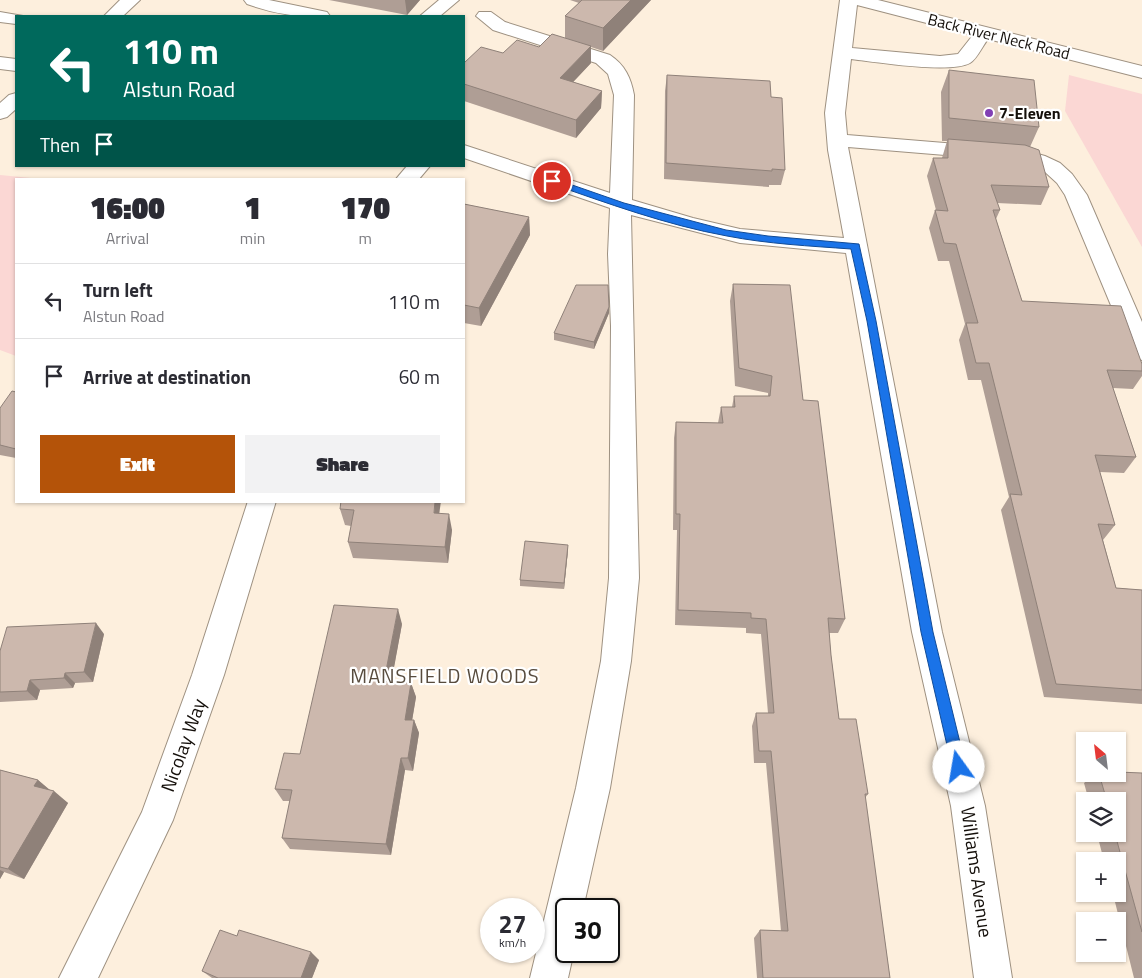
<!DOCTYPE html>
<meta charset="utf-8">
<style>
body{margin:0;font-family:"Titillium Web",sans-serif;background:#f2f2f3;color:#2b2b33;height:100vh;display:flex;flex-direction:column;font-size:19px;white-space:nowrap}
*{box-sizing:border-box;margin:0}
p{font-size:16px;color:#7c7c81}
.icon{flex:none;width:28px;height:28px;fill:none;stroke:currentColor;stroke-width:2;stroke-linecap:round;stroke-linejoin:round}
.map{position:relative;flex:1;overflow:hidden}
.side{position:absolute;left:15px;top:178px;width:450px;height:325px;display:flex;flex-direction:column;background:#fff;border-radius:0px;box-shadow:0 1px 4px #0004}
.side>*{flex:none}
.guide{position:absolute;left:15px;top:15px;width:450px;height:152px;border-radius:0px;box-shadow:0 1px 4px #0004;background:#00695c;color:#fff;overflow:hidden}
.needle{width:32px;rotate:332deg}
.tools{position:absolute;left:1076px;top:732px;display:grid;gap:10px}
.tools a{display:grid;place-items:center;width:50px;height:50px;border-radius:0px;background:#fff;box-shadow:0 1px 4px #0004;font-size:25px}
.speed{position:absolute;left:480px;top:898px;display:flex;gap:10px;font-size:25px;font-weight:700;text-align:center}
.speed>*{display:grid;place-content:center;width:65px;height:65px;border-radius:50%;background:#fff;box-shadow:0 1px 4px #0004;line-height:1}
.speed small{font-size:12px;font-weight:400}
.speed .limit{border:2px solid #111;border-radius:8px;background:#fff;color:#111}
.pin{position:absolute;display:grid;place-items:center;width:42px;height:42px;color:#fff;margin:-21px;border:2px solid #fff;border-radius:50%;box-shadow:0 1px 5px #0007}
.me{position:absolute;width:55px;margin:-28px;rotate:347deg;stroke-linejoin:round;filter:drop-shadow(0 0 4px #0008)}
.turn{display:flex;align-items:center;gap:18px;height:105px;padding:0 25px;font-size:22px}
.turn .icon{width:65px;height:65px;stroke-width:2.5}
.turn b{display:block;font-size:35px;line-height:42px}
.then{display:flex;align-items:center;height:48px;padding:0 25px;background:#0003;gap:10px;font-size:19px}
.eta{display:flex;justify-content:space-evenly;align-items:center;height:85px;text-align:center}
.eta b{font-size:30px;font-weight:800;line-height:35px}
.action{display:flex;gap:10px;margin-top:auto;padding:10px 25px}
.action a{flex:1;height:58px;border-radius:0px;background:#b45309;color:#fff;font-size:20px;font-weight:800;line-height:58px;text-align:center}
.action a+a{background:#f2f2f3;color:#2b2b33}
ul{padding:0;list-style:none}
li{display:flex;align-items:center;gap:15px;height:75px;padding:0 25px;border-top:1px solid #e1e1e2}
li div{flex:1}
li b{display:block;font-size:19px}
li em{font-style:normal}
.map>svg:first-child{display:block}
.green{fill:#fbd7d4}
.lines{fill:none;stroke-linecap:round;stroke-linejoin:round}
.minor-casing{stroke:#9e9181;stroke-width:2}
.minor{fill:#fff;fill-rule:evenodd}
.wall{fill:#af9e95}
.shaded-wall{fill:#8f8179}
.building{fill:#ccb8ad;stroke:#8f8179}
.route{fill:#1a73e8;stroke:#114b97}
.poi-dot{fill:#813fb4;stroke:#fff;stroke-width:2}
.labels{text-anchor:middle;stroke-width:4.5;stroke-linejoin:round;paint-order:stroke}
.far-street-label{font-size:16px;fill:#140f0a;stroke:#fff}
.far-poi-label{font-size:16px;font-weight:bold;fill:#140f0a;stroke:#fff;text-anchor:start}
.street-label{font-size:19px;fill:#140f0a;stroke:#fff}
.neighbourhood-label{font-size:20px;letter-spacing:1px;fill:#574b3d;stroke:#fff}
</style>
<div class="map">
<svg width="1142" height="978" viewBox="0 0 1142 978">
<rect width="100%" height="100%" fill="#fdefdd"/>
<g class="green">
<polygon points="1069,75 1142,94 1142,247 1065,111"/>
<polygon points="0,175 41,179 16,179 16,356 0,350"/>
</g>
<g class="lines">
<defs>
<g id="minor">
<polygon points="120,0 140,0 123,16 104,16"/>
<path d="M244 0H269L327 12 330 16C300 18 275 14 247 4Z"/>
<polygon points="439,0 459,0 440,16 420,16"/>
<path d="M840 0H878L1142 66V78L988 39C983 45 977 59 970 63 951 74 875 62 851 59L845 113 847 135 1019 149 1045 156 1060 163 1072 174 1087 195 1142 322V360L1133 357 1130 351 1065 195 1057 183 1045 172 1018 161 848 147 942 632 985 806 1012 978H974L951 806 912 632 846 253 740 243 631 215 639 578 631 661 610 788 583 909H566V951H574L568 978H530L576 788 601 661 609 578 611 326 608 254 610 208 464 158V145L610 193 614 95 608 74 596 63 493 30 476 16 479 12H491L505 22 610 55C625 65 631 78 634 95L632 200 693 218 740 229 844 238 828 150 825 113ZM857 5 973 35 958 54 940 56 852 48Z"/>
<polygon points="0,12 23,16 16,16 16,24 0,22"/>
<polygon points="0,57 16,59 16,71 0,69"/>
<polygon points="16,93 16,109 7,117 0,119 0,103 9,95"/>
<polygon points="407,166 430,166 419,179 396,179"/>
<polygon points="248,501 276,501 224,675 173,820 98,978 59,978 142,812 192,675"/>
</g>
</defs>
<use href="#minor" class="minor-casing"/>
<use href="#minor" class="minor"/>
</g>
<g class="wall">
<polygon points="329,0 420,0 407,15"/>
<polygon points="570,0 651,0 603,51 591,47 591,63 573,82 602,91 601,108 576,138 464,101 464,63 503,53 539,47 565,38 565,16 579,3"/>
<polygon points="949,70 1039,127 1030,147 1049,187 1041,205 997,203 1000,210 996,219 1022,301 1142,371 1142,376 1133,389 1113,388 1136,457 1124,473 1100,472 1115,525 1103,540 1116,588 1142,590 1142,704 1044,697 1001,510 1009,497 981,380 968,380 959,340 965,324 949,261 938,261 929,228 935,210 936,210 927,176 933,158 942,158 947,141 942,141 941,92"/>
<polygon points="667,75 771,97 785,170 781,185 769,185 769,187 664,179 665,91"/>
<polygon points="464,204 529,217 530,235 481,326 464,323"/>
<polygon points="733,284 803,400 845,619 838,633 829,633 831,655 839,719 868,794 865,798 890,978 757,978 754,938 760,930 781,931 766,763 754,763 752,726 756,713 768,713 761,634 746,633 746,628 675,625 677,530 673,530 674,438 676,422 718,423 721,407 732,407 734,396 768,396 768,393 735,386 730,301"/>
<polygon points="609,307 609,313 594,349 554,340 554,333"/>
<polygon points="16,392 16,458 0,455 0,408"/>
<polygon points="340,509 439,514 452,530 448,563 353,558 348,542 351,526 345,525"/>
<polygon points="568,550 564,589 520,586 520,580"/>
<polygon points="402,624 391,682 411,683 416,697 412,720 414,720 419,733 413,771 405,770 391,855 290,849 282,838 290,801 283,801 275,789 300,754"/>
<polygon points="104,634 93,682 75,683 73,688 40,690 37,700 0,702 0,651"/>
<polygon points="0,770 38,780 50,790 68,803 24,879 4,872 0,879"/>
<polygon points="1142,773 1142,978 1134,978 1113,894 1118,894 1118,861 1104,861 1097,834 1118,834 1118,801 1089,801 1084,783 1095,774"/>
<polygon points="237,936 319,960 312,978 212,978 202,971"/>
</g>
<g class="shaded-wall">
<polygon points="405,0 420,0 407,15"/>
<polygon points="631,0 651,0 603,51 603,28"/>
<polygon points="591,46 591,63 560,96 560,78"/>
<polygon points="602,91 601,108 576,138 576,120"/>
<polygon points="529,217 530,235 481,326 479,308"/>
<polygon points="609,307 609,313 594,349 594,342"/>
<polygon points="435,501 441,501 437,530 434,513"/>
<polygon points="449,514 452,530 448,563 445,547"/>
<polygon points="568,545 568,550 564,589 564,583"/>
<polygon points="398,609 402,624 389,695 384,681"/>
<polygon points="96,623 104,634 93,682 84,672"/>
<polygon points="65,673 75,683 73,688 64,678"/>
<polygon points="30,680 40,690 37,700 27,691"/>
<polygon points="411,683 416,697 410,733 405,720"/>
<polygon points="414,720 419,733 413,771 408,758"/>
<polygon points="401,758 405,770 391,855 386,844"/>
<polygon points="38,780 52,792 34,786"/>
<polygon points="54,791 68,803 24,879 8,869"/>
<polygon points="0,870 4,872 0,879"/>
<polygon points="311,952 319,960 312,978 301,978"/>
</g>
<g class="building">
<polygon points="582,0 631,0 603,28 565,16"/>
<polygon points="552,34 591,46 560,78 602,91 576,120 464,84 464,63 481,47 503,53 517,40 539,47"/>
<polygon points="949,70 1034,80 1039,127 949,118"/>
<polygon points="667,75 770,81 771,97 782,98 785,170 772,169 772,171 666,163"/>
<polygon points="948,139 1025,145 1039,150 1049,187 991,185 1000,210 993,210 1022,301 1121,306 1142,364 1142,371 1107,370 1136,457 1095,455 1115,525 1098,524 1116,588 1142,590 1142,690 1056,684 1010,494 1022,495 989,363 976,363 966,323 978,323 956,244 944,243 935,210 948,211 933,158 948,158"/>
<polygon points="464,204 529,217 479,308 464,305"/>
<polygon points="733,284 790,285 803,400 818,401 845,619 828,618 831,655 839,719 856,719 868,794 865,794 890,978 763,978 760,930 788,931 771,751 759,751 756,713 774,713 766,619 751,618 751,613 678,610 680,514 676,514 676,422 723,423 721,407 735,407 734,396 770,396 772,376 739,368"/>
<polygon points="576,285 608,285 609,307 594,342 554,333"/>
<polygon points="12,391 16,392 16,449 0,445 0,408"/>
<polygon points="341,501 435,501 434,513 449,514 445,547 348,542 354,510 340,509"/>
<polygon points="525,541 568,545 564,583 520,580"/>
<polygon points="334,605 398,609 384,681 411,683 405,720 414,720 408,758 401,758 386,844 282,838 292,790 275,789 284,753 300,754"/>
<polygon points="96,623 84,672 65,673 64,678 30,680 27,691 0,692 0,651 7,627"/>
<polygon points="0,770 38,780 34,786 54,791 8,869 0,867"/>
<polygon points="1118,772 1142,773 1142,932 1115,834 1118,834 1118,801 1107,801 1099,774 1118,774"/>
<polygon points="220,930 237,936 239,930 311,952 301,978 218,978 202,971"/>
</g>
<path class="route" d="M549 179H555L624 203 726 230 768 236 859 244 876 321 933 632 966 767 964 772 959 774 954 772 952 767 921 632 867 321 851 249C810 246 768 244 727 236 666 225 607 203 549 183Z"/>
<circle class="poi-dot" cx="989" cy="113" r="5"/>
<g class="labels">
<g class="far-street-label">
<text transform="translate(999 36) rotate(14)" y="6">Back River Neck Road</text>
</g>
<g class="far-poi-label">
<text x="999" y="119">7-Eleven</text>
</g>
<g class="street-label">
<text transform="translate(183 745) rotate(-70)" y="7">Nicolay Way</text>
<text transform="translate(977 872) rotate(82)" y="7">Williams Avenue</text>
</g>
<g class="neighbourhood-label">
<text x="445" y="683">MANSFIELD WOODS</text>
</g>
</g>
</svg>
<div class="tools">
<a><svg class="needle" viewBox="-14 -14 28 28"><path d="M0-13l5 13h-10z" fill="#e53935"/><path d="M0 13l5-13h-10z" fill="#7c7c81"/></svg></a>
<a><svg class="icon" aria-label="layers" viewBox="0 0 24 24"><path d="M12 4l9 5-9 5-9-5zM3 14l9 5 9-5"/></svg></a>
<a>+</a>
<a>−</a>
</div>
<div class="speed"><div>27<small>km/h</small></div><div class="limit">30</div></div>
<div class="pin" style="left:552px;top:181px;background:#d93025"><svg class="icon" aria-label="arrive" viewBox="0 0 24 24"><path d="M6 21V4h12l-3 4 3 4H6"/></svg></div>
<svg class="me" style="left:959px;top:767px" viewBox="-20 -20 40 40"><circle r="19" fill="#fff"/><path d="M0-13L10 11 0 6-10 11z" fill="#1a73e8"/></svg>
<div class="guide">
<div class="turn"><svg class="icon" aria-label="left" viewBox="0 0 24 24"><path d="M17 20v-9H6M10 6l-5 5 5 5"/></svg><div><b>110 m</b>Alstun Road</div></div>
<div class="then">Then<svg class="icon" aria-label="arrive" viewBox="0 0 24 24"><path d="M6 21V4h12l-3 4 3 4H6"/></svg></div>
</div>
<section class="side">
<div class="eta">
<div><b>16:00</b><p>Arrival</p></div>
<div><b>1</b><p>min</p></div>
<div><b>170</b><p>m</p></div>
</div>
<ul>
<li><svg class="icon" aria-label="left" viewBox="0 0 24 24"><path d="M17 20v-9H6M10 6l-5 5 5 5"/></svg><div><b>Turn left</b><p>Alstun Road</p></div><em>110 m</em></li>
<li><svg class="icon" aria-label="arrive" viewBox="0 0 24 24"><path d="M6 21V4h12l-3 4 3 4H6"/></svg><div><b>Arrive at destination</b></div><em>60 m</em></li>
</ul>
<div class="action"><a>Exit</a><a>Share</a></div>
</section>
</div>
